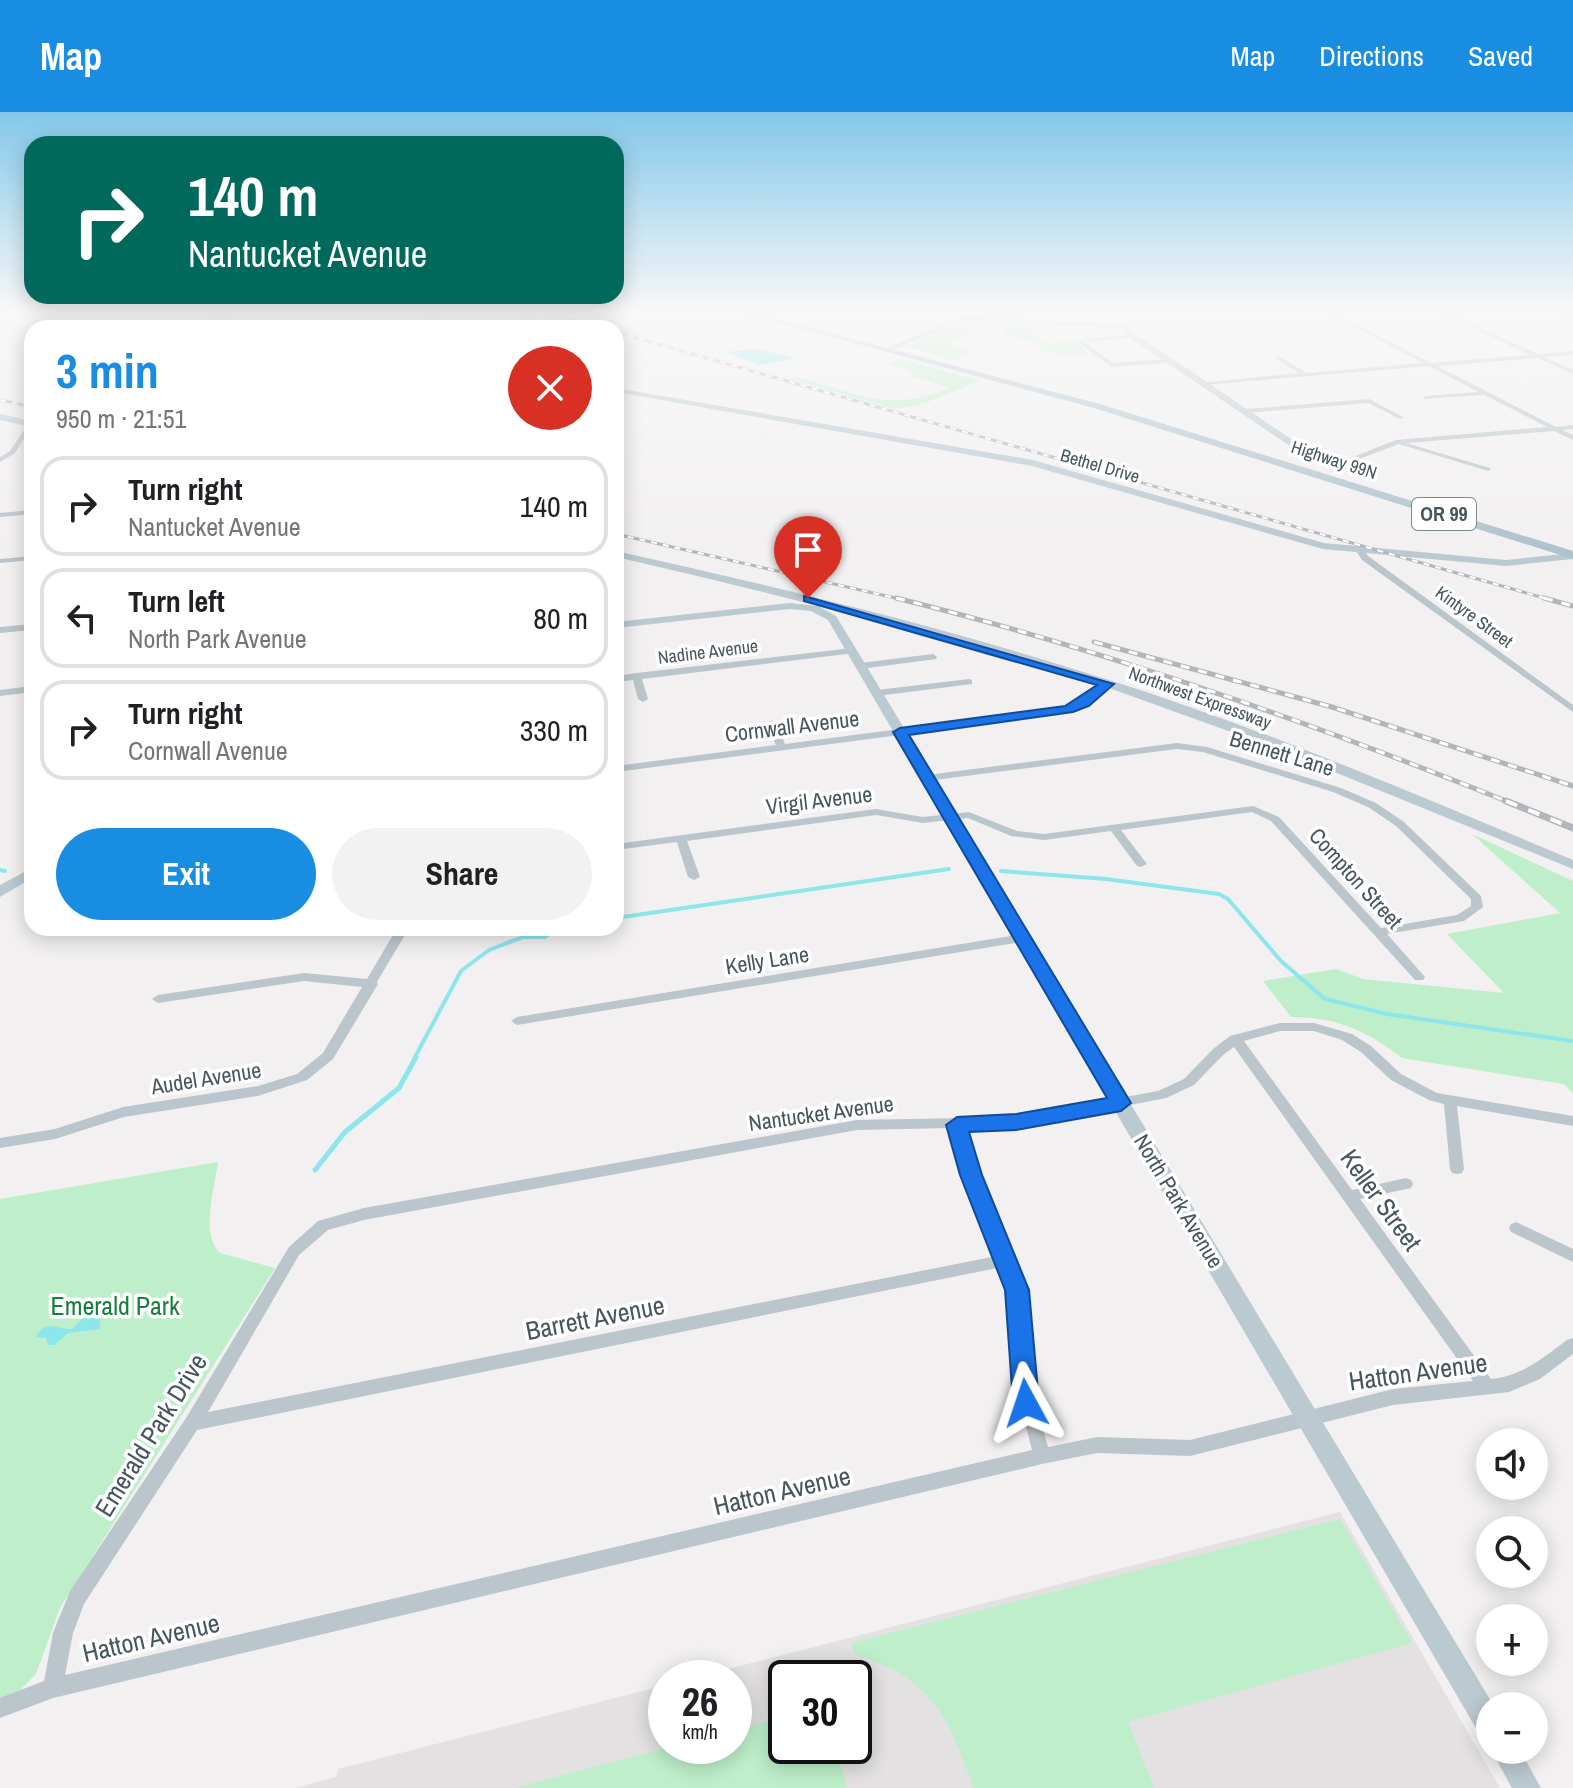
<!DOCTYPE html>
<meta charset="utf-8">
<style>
body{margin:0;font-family:"Archivo Narrow",sans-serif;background:#f2f2f2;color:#202124;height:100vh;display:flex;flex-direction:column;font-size:30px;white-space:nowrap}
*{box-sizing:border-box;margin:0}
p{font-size:26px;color:#757577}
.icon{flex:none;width:44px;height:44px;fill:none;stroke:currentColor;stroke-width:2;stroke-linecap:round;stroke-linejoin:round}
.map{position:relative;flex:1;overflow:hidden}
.drawer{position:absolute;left:24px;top:208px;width:600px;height:616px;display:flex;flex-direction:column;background:#fff;border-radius:24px;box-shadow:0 4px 20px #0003}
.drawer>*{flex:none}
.guide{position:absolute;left:24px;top:24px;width:600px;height:168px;border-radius:24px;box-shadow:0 4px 20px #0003;background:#00695c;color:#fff;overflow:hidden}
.buttons{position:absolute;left:1476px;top:1316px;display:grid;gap:16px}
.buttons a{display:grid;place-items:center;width:72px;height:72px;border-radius:50%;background:#fff;box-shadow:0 4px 20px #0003;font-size:40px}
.speed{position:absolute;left:648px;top:1548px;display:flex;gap:16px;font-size:40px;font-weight:700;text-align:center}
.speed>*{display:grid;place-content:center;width:104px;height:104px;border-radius:50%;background:#fff;box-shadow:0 4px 20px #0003;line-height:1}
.speed small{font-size:20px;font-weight:400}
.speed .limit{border:4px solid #111;border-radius:12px;background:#fff;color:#111}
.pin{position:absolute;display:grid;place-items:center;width:68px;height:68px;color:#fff;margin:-82px -34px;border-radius:50% 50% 50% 0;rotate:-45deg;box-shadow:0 0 8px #0007}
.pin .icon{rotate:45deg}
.me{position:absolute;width:88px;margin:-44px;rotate:355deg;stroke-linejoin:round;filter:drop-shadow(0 0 6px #0008)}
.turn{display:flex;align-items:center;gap:28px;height:168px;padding:0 32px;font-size:36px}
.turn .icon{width:104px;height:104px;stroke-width:2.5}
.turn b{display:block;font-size:56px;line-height:68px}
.round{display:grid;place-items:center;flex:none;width:84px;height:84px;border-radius:42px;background:#f2f2f2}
.head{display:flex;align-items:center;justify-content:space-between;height:136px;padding:0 32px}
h1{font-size:48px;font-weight:800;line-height:60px;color:#198de2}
.primary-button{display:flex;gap:16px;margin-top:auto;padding:16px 32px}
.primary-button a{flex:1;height:92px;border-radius:48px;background:#198de2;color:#fff;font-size:32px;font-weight:800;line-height:92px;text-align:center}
.primary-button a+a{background:#f2f2f2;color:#202124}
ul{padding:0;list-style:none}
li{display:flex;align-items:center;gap:24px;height:100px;margin:0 16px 12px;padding:0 16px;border:4px solid #e0e0e0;border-radius:24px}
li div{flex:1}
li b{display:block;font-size:30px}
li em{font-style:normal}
header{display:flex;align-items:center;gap:48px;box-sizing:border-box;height:112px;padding:0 40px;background:#198de2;color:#fff}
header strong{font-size:38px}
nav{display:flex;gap:44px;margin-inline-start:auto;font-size:28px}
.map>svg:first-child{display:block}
.education{fill:#e3e1e2;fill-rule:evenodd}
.green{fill:#beefca}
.water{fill:#8ce6ec}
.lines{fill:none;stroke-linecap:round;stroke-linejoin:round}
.stream-far1{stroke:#8ce6ec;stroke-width:4}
.stream{stroke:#8ce6ec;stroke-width:5}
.street{fill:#bbc6cc;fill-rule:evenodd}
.secondary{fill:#bbc9d1;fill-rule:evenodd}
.primary{fill:#afc3ce;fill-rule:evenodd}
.rail-far2-casing{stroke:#b2b6ba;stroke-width:3}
.rail-far1-casing{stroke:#b2b6ba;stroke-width:5}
.rail-casing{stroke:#b2b6ba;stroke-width:7}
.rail-far2{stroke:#fff;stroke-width:2;stroke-dasharray:6;stroke-linecap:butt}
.rail-far1{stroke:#fff;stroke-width:3;stroke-dasharray:9;stroke-linecap:butt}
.rail{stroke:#fff;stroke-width:4;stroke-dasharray:12;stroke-linecap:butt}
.route{fill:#1a73e8;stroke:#114b97;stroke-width:2}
.labels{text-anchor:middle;stroke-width:7;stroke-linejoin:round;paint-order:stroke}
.far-street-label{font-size:18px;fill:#47565d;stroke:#fff}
.shield{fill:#fff;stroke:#7e898e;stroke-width:2}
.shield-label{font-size:20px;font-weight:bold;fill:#47565d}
.street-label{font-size:22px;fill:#47565d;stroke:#fff}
.near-street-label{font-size:26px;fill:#47565d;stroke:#fff}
.near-park-label{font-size:26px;fill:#177f3d;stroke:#fff}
</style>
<header>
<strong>Map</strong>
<nav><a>Map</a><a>Directions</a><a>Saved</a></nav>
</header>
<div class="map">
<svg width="1573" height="1676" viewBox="0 0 1573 1676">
<rect width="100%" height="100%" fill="#f2f0f0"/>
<path class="education" d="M1340 1400 1500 1676H296L336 1665 338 1657 666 1573V1634H734V1566H693ZM786 1566H854V1634H786Z"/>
<g class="green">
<polygon points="967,208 995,208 997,222 983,218 945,231 975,240 953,248 906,235"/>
<polygon points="1005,210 1045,212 1051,216 1030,219 1046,231 1072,229 1090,242 1062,244 1037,237 1041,233 1003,223"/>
<path d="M901 247 980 269 925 291 895 297 790 267 796 265C856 281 889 302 949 276L910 264 915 262 909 259 910 257 888 252Z"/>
<path d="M1472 722 1573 769V981L1564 972 1402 946C1367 918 1335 905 1291 905L1263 869 1336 857 1363 867 1504 881 1447 822 1560 801Z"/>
<path d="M218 1050C215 1074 200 1123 220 1141L275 1156 60 1496 36 1562 20 1578 0 1588V1087Z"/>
<path d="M1340 1407 1412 1531 1128 1610 1154 1676H973C951 1607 929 1563 855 1543L851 1531Z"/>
<polygon points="786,1604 786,1634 836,1634 847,1676 514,1676 673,1634 734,1634 734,1618"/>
</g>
<g class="water">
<polygon points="756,237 797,246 759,253 725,240"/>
<path d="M90 1199 100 1204V1217L68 1221 54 1233H48L46 1226 36 1225C45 1206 59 1218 72 1217Z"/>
</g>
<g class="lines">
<g class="stream-far1">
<polyline points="0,758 5,759"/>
<polyline points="1001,759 1106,767 1219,782 1228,787 1281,849 1325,887 1387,902 1573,929"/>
<polyline points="616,806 949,757"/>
<polyline points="519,816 523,825"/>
<polyline points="414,947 461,859 489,838 523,825 545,825 557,816"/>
</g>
<polyline class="stream" points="315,1058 345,1020 399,976 416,945"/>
<g class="street">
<polygon points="1321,198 1328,198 1431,251 1530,243 1435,198 1441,198 1538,242 1573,239 1573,243 1545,245 1573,258 1573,262 1537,246 1437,254 1556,315 1573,313 1573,317 1562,318 1573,323 1573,328 1554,319 1406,331 1490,356 1491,357 1488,359 1399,332 1335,356 1333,355 1333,353 1396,328 1547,315 1484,283 1423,287 1425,284 1478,280 1429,254 1203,273 1200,271 1299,261 1276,247 1278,244 1307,261 1423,251"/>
<polygon points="1551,198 1558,198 1573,204 1573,208"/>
<polygon points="431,200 434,202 438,216 432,216 428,202"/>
<polygon points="525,200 528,202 534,216 528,216 522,202"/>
<polygon points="1134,222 1136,225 1084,230 1113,251 1171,247 1173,250 1112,255 1076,229"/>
<polygon points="1369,287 1405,306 1400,307 1368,291 1246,301 1243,299 1246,297"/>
<polygon points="24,318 29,319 15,341 0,350 0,345 10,339"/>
<polygon points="32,398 32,402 0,405 0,401"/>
<polygon points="1356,435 1362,435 1368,444 1573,593 1573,600 1362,448 1355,437"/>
<polygon points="32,444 32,448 0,451 0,447"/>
<polygon points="32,512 32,518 0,521 0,515"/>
<polygon points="852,536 856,539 855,541 642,567 648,587 643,590 638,587 633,568 616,570 616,564 637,561"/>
<polygon points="933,542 937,545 936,547 860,557 856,554 860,551"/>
<polygon points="969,567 972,568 972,572 877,584 872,581 877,578"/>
<polygon points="32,574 32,580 0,584 0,578"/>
<polygon points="771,609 776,612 785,632 900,617 905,620 900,623 616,660 616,654 776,633 766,612"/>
<polygon points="1177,631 1207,635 1341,676 1376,691 1404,710 1481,784 1483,795 1464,809 1387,822 1425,865 1423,868 1415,868 1271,709 1252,700 1121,718 1147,752 1141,755 1137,754 1111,719 1044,728 1011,724 968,706 923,711 876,703 687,729 700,765 694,768 688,765 677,730 616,738 616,732 876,697 923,705 969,700 1017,719 1044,722 1253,694 1279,705 1381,816 1457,803 1471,794 1471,787 1396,714 1368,695 1333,680 1203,640 1177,637 927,669 922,666 927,663"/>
<polygon points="397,816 409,816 377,870 378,872 333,947 307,968 258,984 124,1005 55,1027 0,1036 0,1026 55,1017 123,995 258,974 297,962 323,941 362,875 304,869 158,891 152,887 158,883 304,861 367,867"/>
<polygon points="1023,822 1029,826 1027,829 517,913 511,909 517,905"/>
<path d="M1280 911H1314L1352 922 1371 934 1401 962 1437 981 1573 1004V1014L1457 994 1464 1057 1462 1061 1457 1062 1452 1061 1450 1057 1444 992 1429 988 1391 968 1361 940 1342 928 1314 919H1280L1244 929 1352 1078 1406 1066 1411 1068 1413 1072 1411 1076 1360 1087 1491 1267C1522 1264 1543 1246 1567 1228L1573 1226V1242L1540 1267 1509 1280 1393 1293 1190 1344 1097 1341 1042 1352 53 1586 0 1606V1586L44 1569 53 1521 70 1479 186 1306 289 1135 318 1109 364 1096 857 1008 1016 1005 1158 979 1184 967 1213 937 1230 924ZM1234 935 1473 1269 1393 1277 1190 1328 1097 1325 1048 1335 1031 1273 1028 1198 1021 1163 978 1063 965 1016 1016 1015 1166 986 1194 973 1223 943ZM951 1016 964 1063 997 1144 208 1300 299 1143 328 1118 364 1108 857 1018ZM1002 1155 1012 1198 1015 1273 1032 1338 65 1563 73 1521 84 1492 197 1318Z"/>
<polygon points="1516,1110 1573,1137 1573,1150 1511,1120 1509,1116 1511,1112"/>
</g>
<g class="secondary">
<polygon points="194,198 204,198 267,216 255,216"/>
<polygon points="964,204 1121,212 1306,337 1340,354 1332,356 1300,341 1116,216 965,208 889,240 882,238"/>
<polygon points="616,276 1033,348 1324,431 1506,448 1573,441 1573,447 1506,454 1323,437 1032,354 616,280"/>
<polygon points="0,302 32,309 32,315 0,308"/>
<path d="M616 439C782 476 947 516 1109 568 1267 618 1420 684 1573 748V757L1278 637 1109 576 1088 594 1068 601 908 623 1494 1594H1490V1626L1480 1623 828 508 811 499 790 497 616 516V510L790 491 818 494 836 504 904 616 1066 594 1080 588 1099 573C939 523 778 482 616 445Z"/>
<polygon points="32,756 32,766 0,785 0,773"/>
<polygon points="1491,1638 1520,1638 1541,1676 1512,1676"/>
</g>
<polygon class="primary" points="731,198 743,198 1100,292 1573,439 1573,447 1094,296"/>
<defs>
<g id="rail-far2">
<polyline points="537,198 601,216"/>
<polyline points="616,220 1551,488"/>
<polyline points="0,288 32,295"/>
<polyline points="616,422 904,488"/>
</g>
<g id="rail-far1">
<path d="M896 486C1106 538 1310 610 1511 691"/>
<polyline points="1544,486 1573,494"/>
<polyline points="1094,530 1332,595 1573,674"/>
</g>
<polyline id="rail" points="1506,689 1573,716"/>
</defs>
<use href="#rail-far2" class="rail-far2-casing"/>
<use href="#rail-far1" class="rail-far1-casing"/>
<use href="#rail" class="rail-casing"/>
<use href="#rail-far2" class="rail-far2"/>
<use href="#rail-far1" class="rail-far1"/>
<use href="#rail" class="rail"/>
</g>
<linearGradient id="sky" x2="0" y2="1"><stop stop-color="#83c8ea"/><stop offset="0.46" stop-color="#f9f8f8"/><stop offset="1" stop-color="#f9f8f8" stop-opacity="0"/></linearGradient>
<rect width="1573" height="432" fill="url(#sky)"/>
<polygon class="route" points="804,484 1114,572 1089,594 1073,600 909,623 1131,991 1121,999 1016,1018 969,1020 982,1063 1029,1178 1039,1291 1035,1299 1026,1303 1017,1299 1013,1291 1005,1178 960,1063 946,1013 957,1005 1016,1002 1107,986 893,620 900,616 1065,594 1097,573 804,489"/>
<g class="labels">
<g class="far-street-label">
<text transform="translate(1334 348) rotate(18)" y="6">Highway 99N</text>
<text transform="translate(1100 354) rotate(16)" y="6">Bethel Drive</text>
<text transform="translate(1474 505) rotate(36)" y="6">Kintyre Street</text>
<text transform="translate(708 540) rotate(-7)" y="6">Nadine Avenue</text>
<text transform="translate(1200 586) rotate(20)" y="6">Northwest Expressway</text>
</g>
<rect class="shield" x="1412" y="386" width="64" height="32" rx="6"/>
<g class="shield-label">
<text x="1444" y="409">OR 99</text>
</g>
<g class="street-label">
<text transform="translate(792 614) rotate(-7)" y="8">Cornwall Avenue</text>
<text transform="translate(1282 641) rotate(17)" y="8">Bennett Lane</text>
<text transform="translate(819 688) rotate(-7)" y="8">Virgil Avenue</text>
<text transform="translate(1356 766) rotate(48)" y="8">Compton Street</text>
<text transform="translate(767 848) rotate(-9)" y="8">Kelly Lane</text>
<text transform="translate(206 966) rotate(-9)" y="8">Audel Avenue</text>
<text transform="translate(821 1001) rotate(-8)" y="8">Nantucket Avenue</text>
<text transform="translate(1179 1089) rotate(59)" y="8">North Park Avenue</text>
</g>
<g class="near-street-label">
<text transform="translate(1381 1088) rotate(54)" y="9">Keller Street</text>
<text transform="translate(595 1206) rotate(-11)" y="9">Barrett Avenue</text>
<text transform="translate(1418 1260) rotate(-8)" y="9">Hatton Avenue</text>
<text transform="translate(151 1323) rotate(-58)" y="9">Emerald Park Drive</text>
<text transform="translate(782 1379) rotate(-13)" y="9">Hatton Avenue</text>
<text transform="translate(151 1526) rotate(-13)" y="9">Hatton Avenue</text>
</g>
<g class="near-park-label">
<text x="115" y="1203">Emerald Park</text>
</g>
</g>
</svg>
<div class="buttons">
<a><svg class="icon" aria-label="sound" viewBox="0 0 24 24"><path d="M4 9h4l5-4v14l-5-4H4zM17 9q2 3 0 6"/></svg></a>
<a><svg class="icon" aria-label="search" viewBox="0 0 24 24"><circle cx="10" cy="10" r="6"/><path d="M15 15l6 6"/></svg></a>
<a>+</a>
<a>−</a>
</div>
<div class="speed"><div>26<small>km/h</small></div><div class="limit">30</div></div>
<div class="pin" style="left:808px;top:486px;background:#d93025"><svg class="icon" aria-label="arrive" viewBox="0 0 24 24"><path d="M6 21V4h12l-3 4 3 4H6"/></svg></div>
<svg class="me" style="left:1026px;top:1291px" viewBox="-20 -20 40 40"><path d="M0-17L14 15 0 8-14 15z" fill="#1a73e8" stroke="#fff" stroke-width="4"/></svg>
<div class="guide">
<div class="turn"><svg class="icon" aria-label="right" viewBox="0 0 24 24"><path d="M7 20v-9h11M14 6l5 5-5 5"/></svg><div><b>140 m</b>Nantucket Avenue</div></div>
</div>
<section class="drawer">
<div class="head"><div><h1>3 min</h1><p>950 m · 21:51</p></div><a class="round" style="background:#d93025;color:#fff"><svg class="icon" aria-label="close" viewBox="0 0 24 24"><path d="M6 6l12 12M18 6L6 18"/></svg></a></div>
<ul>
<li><svg class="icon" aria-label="right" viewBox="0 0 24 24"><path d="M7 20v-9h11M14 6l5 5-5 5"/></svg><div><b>Turn right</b><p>Nantucket Avenue</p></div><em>140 m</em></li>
<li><svg class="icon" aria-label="left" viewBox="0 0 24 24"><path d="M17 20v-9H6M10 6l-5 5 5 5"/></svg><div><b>Turn left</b><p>North Park Avenue</p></div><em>80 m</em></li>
<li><svg class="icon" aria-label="right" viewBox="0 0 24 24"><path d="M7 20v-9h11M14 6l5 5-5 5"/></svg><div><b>Turn right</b><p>Cornwall Avenue</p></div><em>330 m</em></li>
</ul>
<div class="primary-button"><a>Exit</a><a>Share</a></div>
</section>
</div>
